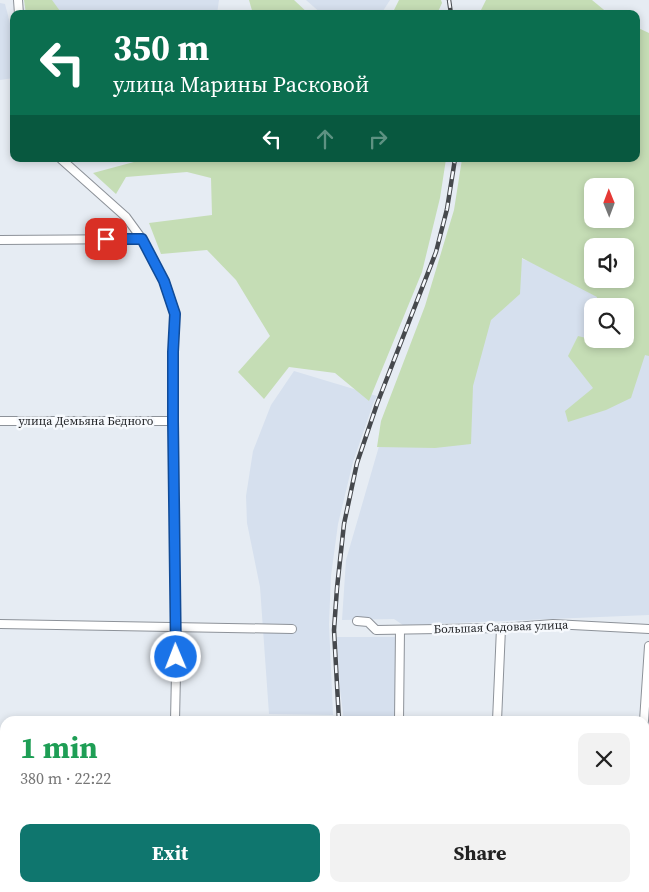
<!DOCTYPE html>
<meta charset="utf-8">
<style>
body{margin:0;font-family:"Source Serif 4",serif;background:#f2f2f2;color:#222;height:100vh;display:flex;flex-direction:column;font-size:19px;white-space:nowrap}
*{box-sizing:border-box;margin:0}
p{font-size:16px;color:#767676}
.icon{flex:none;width:28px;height:28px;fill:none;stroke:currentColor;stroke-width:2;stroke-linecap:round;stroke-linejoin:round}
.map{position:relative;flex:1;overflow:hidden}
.sheet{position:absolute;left:0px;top:716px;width:650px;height:176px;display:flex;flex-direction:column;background:#fff;border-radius:15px 15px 0 0;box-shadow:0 2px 8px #0003}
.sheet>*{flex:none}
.banner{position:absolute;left:10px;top:10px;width:630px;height:152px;border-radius:10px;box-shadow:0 2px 8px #0003;background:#0b6e4f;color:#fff;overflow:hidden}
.needle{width:32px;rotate:359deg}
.fabs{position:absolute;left:584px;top:178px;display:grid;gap:10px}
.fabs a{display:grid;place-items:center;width:50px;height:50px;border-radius:10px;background:#fff;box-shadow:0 2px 8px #0003;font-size:25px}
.pin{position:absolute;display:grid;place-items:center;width:42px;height:42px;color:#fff;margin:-21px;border-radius:10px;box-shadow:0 2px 8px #0006}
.me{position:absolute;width:55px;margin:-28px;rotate:359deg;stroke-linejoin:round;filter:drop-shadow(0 0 4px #0008)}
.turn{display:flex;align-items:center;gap:18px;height:105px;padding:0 20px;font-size:22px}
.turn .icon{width:65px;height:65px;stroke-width:2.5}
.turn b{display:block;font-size:35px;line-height:42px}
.lanes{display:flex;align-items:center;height:48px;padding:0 20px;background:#0003;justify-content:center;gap:25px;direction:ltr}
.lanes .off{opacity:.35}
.round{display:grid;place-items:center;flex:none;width:52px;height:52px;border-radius:10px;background:#f2f2f2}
.summary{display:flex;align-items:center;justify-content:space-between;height:85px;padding:0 20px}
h1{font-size:30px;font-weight:700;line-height:38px;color:#1e9e55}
.action{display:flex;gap:10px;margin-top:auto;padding:10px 20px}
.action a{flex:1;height:58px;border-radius:10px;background:#0f766e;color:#fff;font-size:20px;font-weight:700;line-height:58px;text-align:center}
.action a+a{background:#f2f2f2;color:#222}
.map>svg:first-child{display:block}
.built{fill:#d6e0ee}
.green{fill:#c5ddb5;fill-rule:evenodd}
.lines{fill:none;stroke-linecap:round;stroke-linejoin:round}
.minor-casing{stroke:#8d9299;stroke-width:10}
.minor{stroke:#fff;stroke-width:8}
.rail-casing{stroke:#46494d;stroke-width:4.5}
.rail{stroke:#f6f9fd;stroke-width:2.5;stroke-dasharray:8;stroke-linecap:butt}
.route-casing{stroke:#114b97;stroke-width:12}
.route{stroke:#1a73e8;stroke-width:9}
.labels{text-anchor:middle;stroke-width:5;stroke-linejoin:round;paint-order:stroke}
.street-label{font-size:12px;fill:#202225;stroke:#f6f9fd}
</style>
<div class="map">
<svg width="649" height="892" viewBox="0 0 649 892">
<rect width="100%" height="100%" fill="#e6ecf3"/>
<g class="built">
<polygon points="31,0 219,0 217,14 32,14"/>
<polygon points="306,0 390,0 381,14 322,14"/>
<polygon points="0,3 5,4 14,39 14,78 0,80"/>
<polygon points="452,234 598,286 620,306 592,306 592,339 625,339 649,334 649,615 403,625 394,619 342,620 346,560 386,422"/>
<polygon points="294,371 377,396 373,404 353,462 338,524 331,576 329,624 333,715 269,714 260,587 247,523 246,496 253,451 271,405"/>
<polygon points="337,637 396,637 396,721 344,721 340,689"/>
</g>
<g class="green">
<polygon points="24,0 52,0 60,11 60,14 26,14"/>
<polygon points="249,0 294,0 309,14 253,14"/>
<polygon points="399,0 441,0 442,3 437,14 392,14"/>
<polygon points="486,0 592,0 609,14 479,14"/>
<path d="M636 27 649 33V356L645 355 631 398 606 410 568 422 565 411 593 388 568 356 578 336 594 340V339H625V306H596L597 297 522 258 520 294 491 320 473 386 471 444 435 448 377 447 381 421 425 306 454 210 462 159H636ZM592 186H625V219H592ZM592 246H625V279H592Z"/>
<polygon points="145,159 446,159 440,198 422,272 369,401 335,373 289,367 264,399 238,372 270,336 236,280 207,250 161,254 149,223 212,215 211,178 187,172 126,177 116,194 93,173"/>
</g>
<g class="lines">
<defs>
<g id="minor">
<polyline points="18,0 19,14"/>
<polyline points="61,159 126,217 142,239 164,281 175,314 173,352 173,421 176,673 175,721"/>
<polyline points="0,240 142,239"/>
<polyline points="0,421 173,421"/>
<polyline points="357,621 368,622 376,630 501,628 553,624 649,629"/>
<polyline points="0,624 292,629"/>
<polyline points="399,721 400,630"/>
<polyline points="497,721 501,628"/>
<polyline points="644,721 649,646"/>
<polyline points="645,792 646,892"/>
<polyline points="0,835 5,835"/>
<polyline points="174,888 174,892"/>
<polyline points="397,892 397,888"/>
<polyline points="492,892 492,888"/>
</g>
</defs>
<use href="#minor" class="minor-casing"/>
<use href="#minor" class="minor"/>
<defs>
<g id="rail">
<polyline points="449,0 451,14"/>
<polyline points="339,721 334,630 337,588 344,524 357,463 377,404 436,252 447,209 455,159"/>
<polyline points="354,888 355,892"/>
</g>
</defs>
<use href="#rail" class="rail-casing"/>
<use href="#rail" class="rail"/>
</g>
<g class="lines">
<defs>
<polyline id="route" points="106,239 142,239 164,281 175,314 173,352 173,421 176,657"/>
</defs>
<use href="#route" class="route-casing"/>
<use href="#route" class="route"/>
</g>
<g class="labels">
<g class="street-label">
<text x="86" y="425">улица Демьяна Бедного</text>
<text transform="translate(501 627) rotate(-2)" y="4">Большая Садовая улица</text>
</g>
</g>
</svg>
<div class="fabs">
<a><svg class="needle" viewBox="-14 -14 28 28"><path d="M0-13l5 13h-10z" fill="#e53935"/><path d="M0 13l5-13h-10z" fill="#767676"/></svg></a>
<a><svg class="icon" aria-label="sound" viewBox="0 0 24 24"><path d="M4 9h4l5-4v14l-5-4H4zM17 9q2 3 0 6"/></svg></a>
<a><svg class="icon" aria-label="search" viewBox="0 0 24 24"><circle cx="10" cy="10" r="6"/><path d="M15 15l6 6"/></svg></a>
</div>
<div class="pin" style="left:106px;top:239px;background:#d93025"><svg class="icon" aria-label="arrive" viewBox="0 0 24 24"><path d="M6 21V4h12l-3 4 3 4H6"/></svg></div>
<svg class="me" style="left:176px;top:657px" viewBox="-20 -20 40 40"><circle r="17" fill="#1a73e8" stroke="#fff" stroke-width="3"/><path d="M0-11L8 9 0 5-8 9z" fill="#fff"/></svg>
<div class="banner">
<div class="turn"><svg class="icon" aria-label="left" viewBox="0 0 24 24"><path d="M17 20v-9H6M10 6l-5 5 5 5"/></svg><div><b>350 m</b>улица Марины Расковой</div></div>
<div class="lanes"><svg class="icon" aria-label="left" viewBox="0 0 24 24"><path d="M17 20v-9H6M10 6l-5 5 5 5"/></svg><svg class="icon off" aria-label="ahead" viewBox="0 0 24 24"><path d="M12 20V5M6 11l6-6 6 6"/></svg><svg class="icon off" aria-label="right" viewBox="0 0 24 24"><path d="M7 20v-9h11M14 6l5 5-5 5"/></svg></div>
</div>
<section class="sheet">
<div class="summary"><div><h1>1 min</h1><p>380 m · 22:22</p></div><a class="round"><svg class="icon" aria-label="close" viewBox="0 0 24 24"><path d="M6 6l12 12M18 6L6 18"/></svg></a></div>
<div class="action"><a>Exit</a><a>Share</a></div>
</section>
</div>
